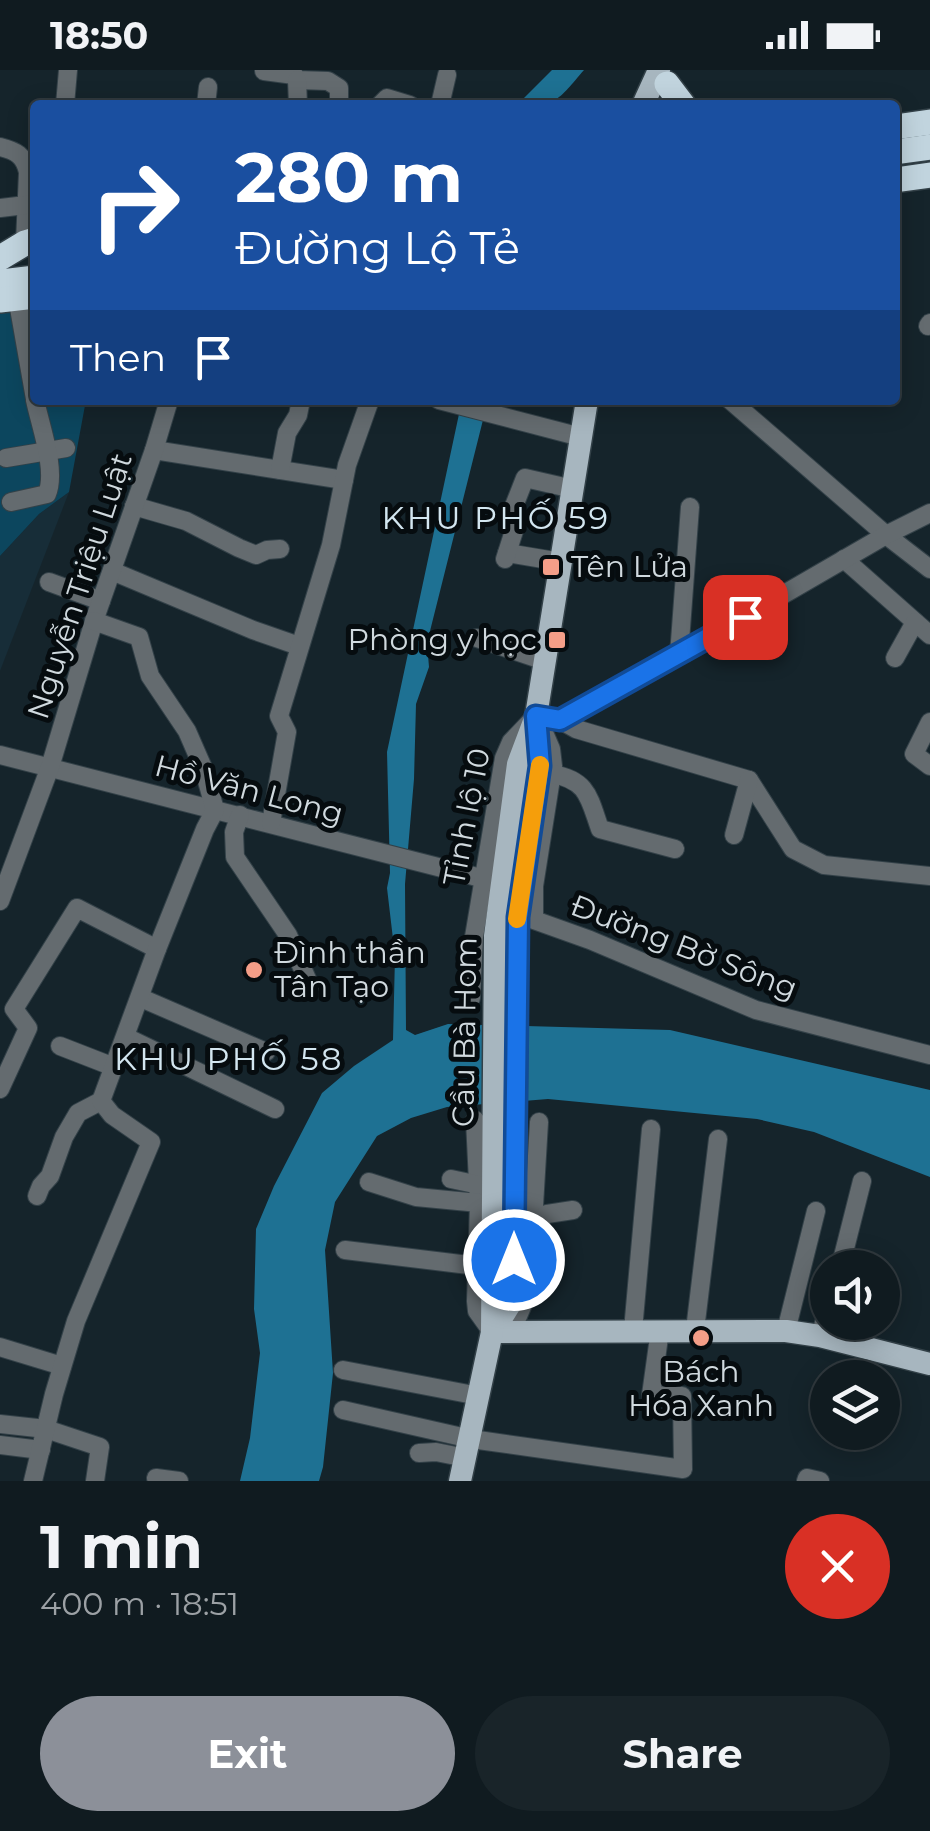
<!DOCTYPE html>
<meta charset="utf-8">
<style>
body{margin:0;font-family:Montserrat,sans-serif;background:#192429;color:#f1f3f6;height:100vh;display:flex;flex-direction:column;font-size:38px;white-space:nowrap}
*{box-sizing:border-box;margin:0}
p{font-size:32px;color:#9ca1a5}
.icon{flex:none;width:55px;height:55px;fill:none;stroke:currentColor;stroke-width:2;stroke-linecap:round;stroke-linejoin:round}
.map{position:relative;height:1411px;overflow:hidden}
.drawer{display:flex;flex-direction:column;background:#101b20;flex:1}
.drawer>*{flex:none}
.banner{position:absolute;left:30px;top:30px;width:870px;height:305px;border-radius:10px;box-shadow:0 5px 25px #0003,0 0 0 2px #30393e;background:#1a4fa0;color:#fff;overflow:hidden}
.fabs{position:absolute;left:810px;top:1180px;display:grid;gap:20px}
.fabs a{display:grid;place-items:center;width:90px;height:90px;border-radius:50%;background:#101b20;box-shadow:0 5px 25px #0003,0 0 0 2px #30393e;font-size:50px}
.pin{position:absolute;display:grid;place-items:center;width:85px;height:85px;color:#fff;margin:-42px;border-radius:20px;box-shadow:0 5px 15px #0006}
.me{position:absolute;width:110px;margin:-55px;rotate:0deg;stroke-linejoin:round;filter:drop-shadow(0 0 8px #0008)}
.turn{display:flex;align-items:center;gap:35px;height:210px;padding:0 40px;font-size:45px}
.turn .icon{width:130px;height:130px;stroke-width:2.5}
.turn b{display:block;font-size:70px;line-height:85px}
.then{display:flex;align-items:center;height:95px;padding:0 40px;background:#0003;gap:20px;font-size:38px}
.round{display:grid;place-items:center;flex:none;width:105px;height:105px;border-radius:52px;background:#192429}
.summary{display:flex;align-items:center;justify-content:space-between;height:170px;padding:0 40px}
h1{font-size:60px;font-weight:700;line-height:75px}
.primary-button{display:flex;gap:20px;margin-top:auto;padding:20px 40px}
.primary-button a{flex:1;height:115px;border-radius:60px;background:#8c9099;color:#fff;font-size:40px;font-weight:700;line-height:115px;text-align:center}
.primary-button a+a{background:#192429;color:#f1f3f6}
.status{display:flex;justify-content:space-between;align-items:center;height:70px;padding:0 50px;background:#101b20;direction:ltr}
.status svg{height:28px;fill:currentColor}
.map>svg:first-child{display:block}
.built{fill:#172d38}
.green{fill:#0c465e}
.water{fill:#1e7193}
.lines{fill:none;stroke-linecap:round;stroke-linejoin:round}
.minor-casing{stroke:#334148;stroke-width:20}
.major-casing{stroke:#334148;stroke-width:25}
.highway-casing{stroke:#334148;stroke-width:28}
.minor{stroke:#646b6f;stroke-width:18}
.major{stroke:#a7b6bf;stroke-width:22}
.highway{stroke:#c1d4de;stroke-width:25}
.route-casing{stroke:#114b97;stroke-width:25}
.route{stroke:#1a73e8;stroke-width:18}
.slow{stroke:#f59e0b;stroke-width:18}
.poi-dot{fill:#f49e88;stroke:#060c0f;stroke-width:4}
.labels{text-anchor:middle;stroke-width:10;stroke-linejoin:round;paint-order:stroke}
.poi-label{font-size:30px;fill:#d0d9de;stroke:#060c0f;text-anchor:start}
.street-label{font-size:30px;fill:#d0d9de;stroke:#060c0f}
.neighbourhood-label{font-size:32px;letter-spacing:2.5px;fill:#d3e6f0;stroke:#060c0f}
</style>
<div class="status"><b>18:50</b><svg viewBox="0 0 49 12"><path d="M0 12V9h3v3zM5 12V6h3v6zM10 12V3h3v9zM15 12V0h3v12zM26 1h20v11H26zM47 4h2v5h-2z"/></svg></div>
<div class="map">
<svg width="930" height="1411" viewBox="0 0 930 1411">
<rect width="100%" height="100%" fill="#15242b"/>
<polygon class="built" points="69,422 0,601 0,486 39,444"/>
<polygon class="green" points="30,236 35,264 35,330 86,330 69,422 39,444 0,486 0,239"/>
<g class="water">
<path d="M552 0H584C557 31 559 35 517 35Z"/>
<polygon points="467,330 488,330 427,573 429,597 416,634 414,709 405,814 406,960 415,965 448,954 670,960 930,1020 930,1107 814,1062 757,1049 548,1029 447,1037 411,1048 377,1066 335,1132 325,1180 333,1303 323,1397 319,1411 240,1411 250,1368 260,1283 254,1239 256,1159 274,1116 322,1023 354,996 393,970 395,886 387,818 390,803 387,682 459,344"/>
</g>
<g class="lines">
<defs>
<g id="minor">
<polyline points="264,1 294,5 297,10 328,11 339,18 339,35"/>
<polyline points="297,10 298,35"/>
<polyline points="65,35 68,0"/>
<polyline points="206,35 208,17"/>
<polyline points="380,35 387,28 410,35"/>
<polyline points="440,35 447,5"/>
<path d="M0 77C16 81 24 85 28 102L25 173"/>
<polyline points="0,138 34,134"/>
<polyline points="16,221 35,329"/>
<polyline points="928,256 930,253"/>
<polyline points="439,330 581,367"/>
<polyline points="730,330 886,465 930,499"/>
<polyline points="154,380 344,410"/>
<polyline points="6,388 66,378"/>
<polyline points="280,400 287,363 298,345 301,330"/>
<path d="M11 432 47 424C57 400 40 355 35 330"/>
<polyline points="134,436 186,451 239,478 256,485 267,480 280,479"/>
<polyline points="507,483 561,492"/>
<polyline points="505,489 514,461 514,436 525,408 573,419"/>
<polyline points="844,489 930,565"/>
<polyline points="112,501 253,560 299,576"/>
<polyline points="49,512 101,531"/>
<polyline points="477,568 545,591"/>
<polyline points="679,585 690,437"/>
<polyline points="895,588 915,552"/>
<polyline points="536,646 560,650 679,585 886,465 930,443"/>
<polyline points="560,650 576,659 749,710 793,779 824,795 930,806"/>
<polyline points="930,652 914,684 930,696"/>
<polyline points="542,658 551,679 553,696 534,816 534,850 590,870 756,940 930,985"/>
<polyline points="0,685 485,809"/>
<path d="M552 704C588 710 589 728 600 759L675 779"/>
<polyline points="240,745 234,762 235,787 288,865 310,916"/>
<polyline points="271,753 287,662 279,646 331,475 347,395 370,330"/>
<polyline points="734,765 749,710"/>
<polyline points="0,831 50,697 94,551 154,380 169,330"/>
<polyline points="141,928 266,982"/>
<polyline points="471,928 474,867 504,688 511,672 532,650"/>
<polyline points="126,967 275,1039"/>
<polyline points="60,976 114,997"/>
<polyline points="0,1019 28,958 14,939 77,838 157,879"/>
<polyline points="475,1050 479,1133 476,1231 477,1241 492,1262 507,1255 518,1246 529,1220 539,1052"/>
<polyline points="451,1109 479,1115"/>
<polyline points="369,1112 416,1127 479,1133"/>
<polyline points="37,1126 41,1116 50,1106 64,1067 78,1043 101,1031"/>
<polyline points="532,1154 547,1144 573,1140"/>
<polyline points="345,1180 477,1196"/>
<polyline points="840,1198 862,1111"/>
<polyline points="633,1260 651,1059"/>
<polyline points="695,1260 718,1069"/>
<polyline points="786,1261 816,1141"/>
<polyline points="820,1266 828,1240"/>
<polyline points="0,1277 62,1296"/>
<polyline points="343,1300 479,1326"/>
<polyline points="343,1340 471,1369 683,1399 682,1326 651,1325 660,1260"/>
<polyline points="0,1354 46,1359 100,1377 95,1411"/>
<polyline points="0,1375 41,1380"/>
<polyline points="419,1383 436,1382 466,1388"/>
<polyline points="156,1408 179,1411"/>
<polyline points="33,1411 54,1324 76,1251 151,1072 112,1045 101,1031 157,879 205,759 215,740 204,700 187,661 150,606 139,567 94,551"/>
<polyline points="806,1411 807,1408 820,1411"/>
</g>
<g id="major">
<polyline points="643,35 659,0"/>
<polyline points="494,1260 514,1228 517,847 540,696 537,655"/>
<polyline points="492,1262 786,1261 820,1266 930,1294"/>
<polyline points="460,1411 492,1262 495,866 518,694 536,646 587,330"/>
</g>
<g id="highway">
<polyline points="667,14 683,35"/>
<polyline points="895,57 930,52"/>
<polyline points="895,82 930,77"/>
<polyline points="895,110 930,105"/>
<polyline points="0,188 25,173 35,170"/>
<polyline points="0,212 35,208"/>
<polyline points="0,230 35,226"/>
</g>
</defs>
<use href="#minor" class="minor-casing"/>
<use href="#major" class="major-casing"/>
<use href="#highway" class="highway-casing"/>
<use href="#minor" class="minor"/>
<use href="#major" class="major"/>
<use href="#highway" class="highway"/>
</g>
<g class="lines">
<defs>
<polyline id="route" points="514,1190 518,847 540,696 536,646 560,650 745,547"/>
</defs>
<use href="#route" class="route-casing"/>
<use href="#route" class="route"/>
<polyline class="slow" points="517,849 540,695"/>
</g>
<g class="poi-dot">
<rect x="541" y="487" width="20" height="20" rx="5"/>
<rect x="547" y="560" width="20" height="20" rx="5"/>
<circle cx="254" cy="900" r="10"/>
<circle cx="701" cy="1268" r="10"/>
</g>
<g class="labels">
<g class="poi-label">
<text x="571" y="507">Tên Lửa</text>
<text x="537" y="580" text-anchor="end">Phòng y học</text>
<text x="274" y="893">Đình thần<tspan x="274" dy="34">Tân Tạo</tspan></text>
<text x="701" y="1312" text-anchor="middle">Bách<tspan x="701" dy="34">Hóa Xanh</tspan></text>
</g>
<g class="street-label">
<text transform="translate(80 516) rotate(-72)" y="10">Nguyễn Triệu Luật</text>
<text transform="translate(249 720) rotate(15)" y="10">Hồ Văn Long</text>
<text transform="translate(467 747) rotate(-79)" y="10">Tỉnh lộ 10</text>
<text transform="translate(684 877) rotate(21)" y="10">Đường Bờ Sông</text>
<text transform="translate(465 962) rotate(-89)" y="10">Cầu Bà Hom</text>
</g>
<g class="neighbourhood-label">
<text x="496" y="459">KHU PHỐ 59</text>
<text x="229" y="1000">KHU PHỐ 58</text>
</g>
</g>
</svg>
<div class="fabs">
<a><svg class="icon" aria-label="sound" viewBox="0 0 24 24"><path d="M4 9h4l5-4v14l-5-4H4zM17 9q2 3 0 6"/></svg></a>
<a><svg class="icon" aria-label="layers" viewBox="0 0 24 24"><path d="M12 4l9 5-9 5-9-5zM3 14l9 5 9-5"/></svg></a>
</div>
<div class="pin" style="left:745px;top:547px;background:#d93025"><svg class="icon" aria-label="arrive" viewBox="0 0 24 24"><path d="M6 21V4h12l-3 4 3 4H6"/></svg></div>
<svg class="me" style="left:514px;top:1190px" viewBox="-20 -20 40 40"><circle r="17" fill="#1a73e8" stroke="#fff" stroke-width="3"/><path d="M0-11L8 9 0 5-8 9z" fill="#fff"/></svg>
<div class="banner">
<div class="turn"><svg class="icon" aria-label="right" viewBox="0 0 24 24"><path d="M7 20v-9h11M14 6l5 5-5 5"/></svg><div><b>280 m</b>Đường Lộ Tẻ</div></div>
<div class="then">Then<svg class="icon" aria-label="arrive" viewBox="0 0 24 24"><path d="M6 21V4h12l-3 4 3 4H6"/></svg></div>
</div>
</div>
<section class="drawer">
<div class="summary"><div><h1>1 min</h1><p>400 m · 18:51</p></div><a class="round" style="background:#d93025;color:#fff"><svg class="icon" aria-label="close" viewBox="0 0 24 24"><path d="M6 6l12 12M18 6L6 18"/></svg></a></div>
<div class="primary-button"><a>Exit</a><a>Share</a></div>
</section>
